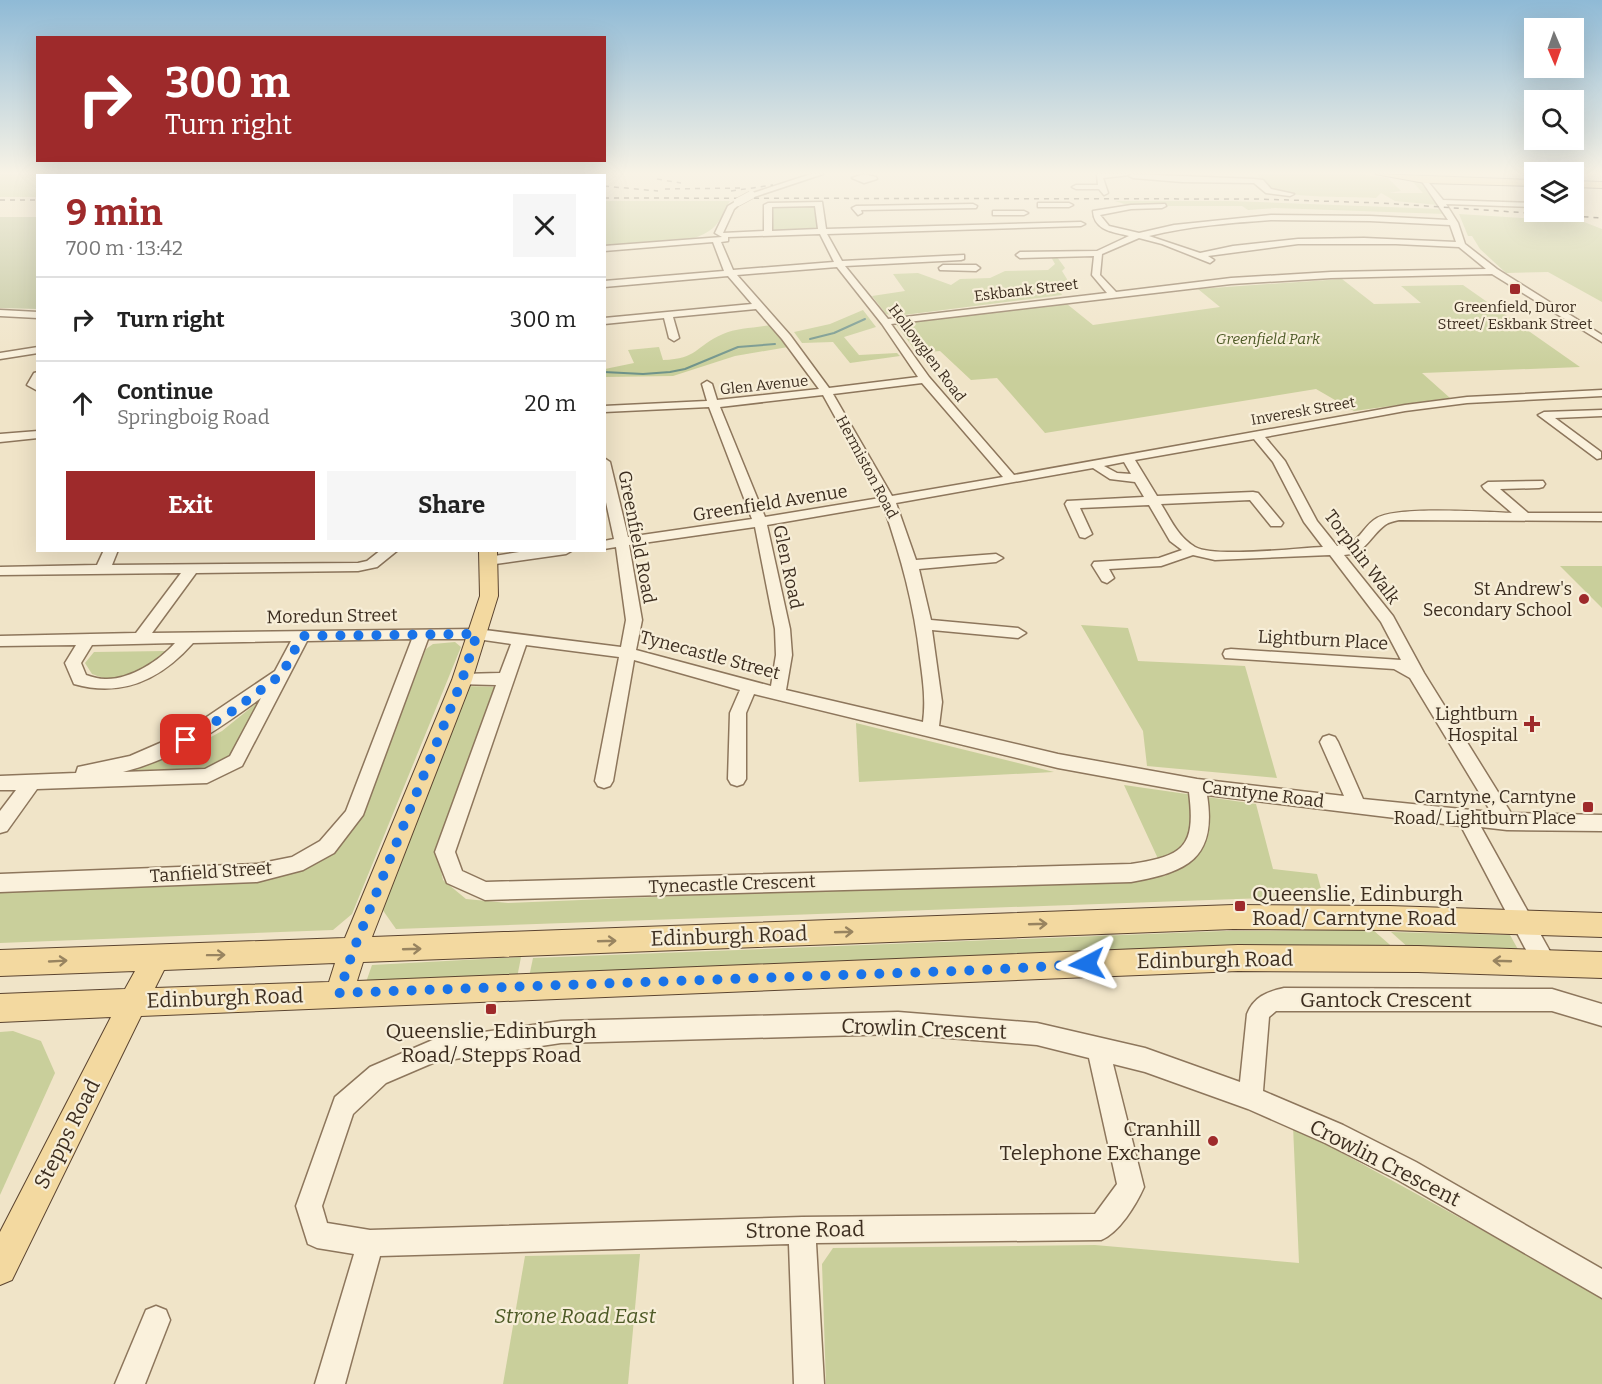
<!DOCTYPE html>
<meta charset="utf-8">
<style>
body{margin:0;font-family:Bitter,serif;background:#f6f6f6;color:#222;height:100vh;display:flex;flex-direction:column;font-size:22px;white-space:nowrap}
*{box-sizing:border-box;margin:0}
p{font-size:20px;color:#767676}
.icon{flex:none;width:33px;height:33px;fill:none;stroke:currentColor;stroke-width:2;stroke-linecap:round;stroke-linejoin:round}
.map{position:relative;flex:1;overflow:hidden}
.drawer{position:absolute;left:36px;top:174px;width:570px;height:378px;display:flex;flex-direction:column;background:#fff;border-radius:0px;box-shadow:0 6px 24px #0002}
.drawer>*{flex:none}
.top-card{position:absolute;left:36px;top:36px;width:570px;height:126px;border-radius:0px;box-shadow:0 6px 24px #0002;background:#9e2a2b;color:#fff;overflow:hidden}
.needle{width:39px;rotate:178deg}
.controls{position:absolute;left:1524px;top:18px;display:grid;gap:12px}
.controls a{display:grid;place-items:center;width:60px;height:60px;border-radius:0px;background:#fff;box-shadow:0 6px 24px #0002;font-size:30px}
.pin{position:absolute;display:grid;place-items:center;width:51px;height:51px;color:#fff;margin:-26px;border-radius:12px;box-shadow:0 3px 9px #0006}
.me{position:absolute;width:66px;margin:-33px;rotate:266deg;stroke-linejoin:round;filter:drop-shadow(0 0 4px #0008)}
.turn{display:flex;align-items:center;gap:21px;height:126px;padding:0 30px;font-size:27px}
.turn .icon{width:78px;height:78px;stroke-width:2.5}
.turn b{display:block;font-size:42px;line-height:51px}
.round{display:grid;place-items:center;flex:none;width:63px;height:63px;border-radius:0px;background:#f6f6f6}
.head{display:flex;align-items:center;justify-content:space-between;height:102px;padding:0 30px}
h1{font-size:36px;font-weight:700;line-height:45px;color:#9e2a2b}
.action{display:flex;gap:12px;margin-top:auto;padding:12px 30px}
.action a{flex:1;height:69px;border-radius:0px;background:#9e2a2b;color:#fff;font-size:24px;font-weight:700;line-height:69px;text-align:center}
.action a+a{background:#f6f6f6;color:#222}
ul{padding:0;list-style:none}
li{display:flex;align-items:center;gap:18px;height:84px;padding:0 30px;border-top:2px solid #e0e0e0}
li div{flex:1}
li b{display:block;font-size:22px}
li em{font-style:normal}
.map>svg:first-child{display:block}
.green{fill:#c9cf9b}
.cemetery{fill:#bfc49a}
.lines{fill:none;stroke-linecap:round;stroke-linejoin:round}
.stream{stroke:#6f938a;stroke-width:2}
.minor-casing{stroke:#8d765c;stroke-width:3}
.major-casing{stroke:#5b4430;stroke-width:2}
.minor{fill:#faf1dc;fill-rule:evenodd}
.major{fill:#f3d9a0;fill-rule:evenodd}
.rail{stroke:#3d2e20;stroke-width:1.5;stroke-dasharray:5 5;stroke-linecap:butt}
.minor-bridge-casing{stroke:#8d765c;stroke-width:9;stroke-linecap:butt}
.minor-bridge{stroke:#faf1dc;stroke-width:8}
.oneway{stroke:#988460}
.route{stroke:#1a73e8;stroke-width:10;stroke-dasharray:0 18}
.poi-dot{fill:#9e2a2b;stroke:#f7eed8;stroke-width:2}
.labels{text-anchor:middle;stroke-width:4.5;stroke-linejoin:round;paint-order:stroke}
.far-street-label{font-size:15px;fill:#3d2e20;stroke:#f7eed8}
.far-poi-label{font-size:15px;fill:#3d2e20;stroke:#f7eed8}
.far-park-label{font-size:15px;font-style:italic;fill:#4d5a26;stroke:#f7eed8}
.street-label{font-size:18px;fill:#3d2e20;stroke:#f7eed8}
.poi-label{font-size:18px;fill:#3d2e20;stroke:#f7eed8;text-anchor:end}
.near-poi-label{font-size:21px;fill:#3d2e20;stroke:#f7eed8;text-anchor:start}
.near-street-label{font-size:21px;fill:#3d2e20;stroke:#f7eed8}
.near-park-label{font-size:21px;font-style:italic;fill:#4d5a26;stroke:#f7eed8}
</style>
<div class="map">
<svg width="1602" height="1384" viewBox="0 0 1602 1384">
<rect width="100%" height="100%" fill="#f0e4c8"/>
<g class="green">
<polygon points="0,174 75,174 87,175 38,176 37,197 0,197"/>
<path d="M1257 174H1359L1388 178 1401 191 1389 193H1423L1412 181 1422 182 1438 205 1395 201 1381 193 1376 198C1355 197 1285 198 1270 189 1265 186 1261 179 1257 174Z"/>
<path d="M605 201H730C724 210 721 221 713 228 692 247 633 245 605 247Z"/>
<polygon points="1115,201 1231,201 1440,209 1445,214 1275,208 1248,210 1242,206 1131,206"/>
<polygon points="814,205 817,229 773,231 773,206"/>
<polygon points="1459,214 1584,222 1602,229 1602,302 1548,272 1506,273 1480,249 1472,236 1468,236"/>
<polygon points="1051,257 1057,257 1065,268 1062,271 1070,284 1056,284 1062,295 896,316 886,314 872,296 905,291 893,274 918,273 951,285 960,279 990,278 1005,271 1048,270 1055,264"/>
<polygon points="1342,279 1374,304 1421,303 1401,286 1463,285 1580,367 1422,373 1450,398 1354,411 1316,389 1045,433 997,378 971,380 940,351 917,353 896,324 1067,304 1093,325 1220,307 1198,289"/>
<polygon points="863,310 876,327 844,337 859,355 897,353 900,356 850,363 833,342 802,343 794,332 830,324"/>
<path d="M770 325 788 347 735 356 673 376 605 377V369L634 363 628 350 659 347 663 360C698 359 695 346 723 334 736 328 755 328 770 325Z"/>
<polygon points="1560,566 1602,566 1602,608"/>
<polygon points="1081,625 1128,628 1138,661 1245,666 1277,778 1147,766 1143,731"/>
<polygon points="455,642 461,647 352,914 333,930 0,943 0,889 300,870 362,815 426,649 433,644"/>
<path d="M166 651C155 666 131 679 111 679 105 679 98 676 92 674L85 663 94 652Z"/>
<polygon points="466,686 497,687 438,857 443,880 466,899 508,903 1166,876 1124,785 1256,804 1273,869 1317,874 1323,896 396,929 382,909"/>
<polygon points="264,697 229,756 206,768 125,771 185,751 222,731"/>
<polygon points="856,723 1054,772 859,782"/>
<polygon points="1373,930 1397,951 529,977 533,958 1224,931"/>
<polygon points="1391,932 1510,935 1520,953 1410,949"/>
<polygon points="521,957 517,978 365,985 372,965"/>
<polygon points="13,1031 41,1041 55,1073 0,1195 0,1032"/>
<polygon points="1293,1126 1602,1296 1602,1384 826,1384 822,1264 833,1248 1095,1245 1299,1263"/>
<polygon points="640,1254 628,1384 503,1384 525,1256"/>
</g>
<polygon class="cemetery" points="0,217 37,217 37,309 0,308"/>
<g class="lines">
<g class="stream">
<polyline points="810,339 834,333 865,319"/>
<polyline points="604,372 643,374 670,372 685,369 738,347 775,344"/>
</g>
<defs>
<g id="minor">
<polygon points="811,174 823,174 754,197 747,195"/>
<polygon points="864,174 876,177 877,179 864,183 852,178"/>
<polygon points="1097,174 1128,174 1129,175 1103,178 1108,193 1104,195 1099,189 1076,189 1072,187 1076,185 1098,185"/>
<polygon points="1131,174 1254,179 1263,180 1271,189 1294,194 1290,196 1266,193 1254,183 1182,182 1133,178 1129,176"/>
<polygon points="1523,174 1534,177 1534,182"/>
<path d="M1425 178 1443 200 1534 203V207L1446 204 1458 223 1465 244 1497 269 1602 335V342L1492 274 1331 278 1231 284 891 324 929 377 1014 475 1405 405 1467 397 1602 390V396L1467 403 1405 411 1265 437 1285 461 1317 521 1337 546C1361 545 1361 527 1377 518 1398 506 1484 512 1512 513L1484 489 1482 486 1488 482 1543 481 1545 484 1543 487 1539 488 1500 489 1528 513H1602V521L1399 520C1395 521 1389 522 1385 525 1370 536 1366 554 1344 555L1393 616 1424 673 1511 813 1602 815V831L1507 830 1481 827 1552 955 1555 962 1552 969 1544 972 1536 969 1461 826 1207 795C1217 858 1188 872 1131 882L485 900 447 883 435 852 496 685 456 684 454 680 456 676 462 674 500 673 511 644 477 639H428L363 815 334 853 303 870 257 882 0 892V874L257 864 292 857 320 841 346 811 412 639 307 641 242 766 207 783 37 789 7 831 0 833V811L16 790H0V776L76 773 78 767 130 756 183 733 275 671 291 641 193 643C161 679 123 698 74 684L65 663 76 645 0 646V636L136 633 181 573 0 575V567L97 565 104 550H118L112 565 358 563 367 561 381 550H398L377 567 358 571 196 573 152 633 477 629 621 647 626 620 616 547 604 549V541L614 539 604 493V458L610 462 628 537 752 519 709 407 604 412V406L707 401 702 384 707 381 712 384 717 400 819 389 782 339 756 309 673 317 679 338 674 341 669 338 664 318 604 324V318L752 304 728 276 604 287V281L724 271 713 242 604 251V246L722 237 715 233 728 206 738 200 742 202 734 209 723 233 764 231V205L768 203 822 202 826 229 1081 222 1085 224 1081 226 827 234 842 261 964 255V259L961 260 845 266 888 319 1107 293 1092 275 1094 256 1020 258 1016 255 1020 252 1097 251 1129 236C1114 232 1094 231 1093 211L1131 205 1165 204 1166 206 1162 208 1131 209 1100 215 1109 226 1139 233 1174 225 1271 215 1370 216 1448 220 1421 180ZM815 206 818 229 772 231V207ZM1271 220 1370 221 1450 225 1456 242 1364 238 1298 239 1233 246 1200 253 1149 236C1190 226 1230 223 1271 220ZM820 234 834 262 733 270 721 242 728 241V237ZM1139 238 1162 244 1210 263 1214 260 1208 256 1298 244H1396L1459 247 1486 269 1331 272 1231 278 1116 292 1100 275 1102 254ZM837 267 882 324 918 377 829 388 790 335 737 275ZM922 383 1003 477 892 496 833 394ZM823 395 880 498 765 517 720 407ZM1254 439 1273 462 1304 522 1323 547C1297 548 1215 558 1195 547 1178 537 1171 520 1161 504L1250 500 1271 526H1281L1283 523 1258 493 1253 492 1157 496 1135 460ZM1124 462 1131 474 1117 473 1104 466ZM1093 468 1110 479 1135 482 1144 497 1067 501 1065 504 1080 537 1085 538 1092 534 1080 508 1149 505 1170 541 1182 550 1159 558 1094 562 1092 565 1102 581 1107 583 1114 578 1109 569 1161 566 1193 555 1215 560 1330 555 1381 622 1401 660 1231 649 1225 650 1223 654 1225 658 1394 669 1410 678 1491 812 1363 799 1338 742 1335 737 1329 735 1323 737 1320 742 1344 796 1197 779 1058 754 939 726 942 702 932 630 1018 638 1026 633 1018 628 931 620 919 569 996 562 1003 558 996 554 916 560 896 503ZM883 505C901 557 914 604 920 658 923 680 926 700 923 722L786 690 792 655 790 629 767 525ZM755 527 775 629 776 655 771 686 636 650 642 620 629 545ZM175 643C159 661 130 680 105 679 99 679 92 677 86 675L81 663 92 645ZM526 645 619 657 595 781 598 786 604 788 610 786 613 781 634 660 740 690 730 713 728 779 731 784 737 786 743 784 746 779V713L754 694 1058 768 1189 792C1196 847 1184 856 1131 864L486 882 462 871 455 852ZM261 698 230 756 205 769 123 772C175 759 219 729 261 698Z"/>
<polygon points="1041,203 1069,203 1073,205 1069,207 1038,207 1038,203"/>
<polygon points="973,204 977,206 976,208 861,210 862,213 858,215 852,208 856,206"/>
<polygon points="996,211 1024,211 1028,213 1024,215 993,215 993,211"/>
<polygon points="943,265 976,265 980,268 976,271 940,270 939,268"/>
<polygon points="0,310 38,312 38,318 0,316"/>
<polygon points="38,347 38,353 0,359 0,353"/>
<polygon points="38,372 38,391 27,385 34,373"/>
<polygon points="1602,410 1602,416 1555,418 1601,452 1601,458 1597,459 1538,415 1544,412"/>
<polygon points="38,431 38,438 0,442 0,434"/>
<polygon points="532,550 573,550 566,554 488,565 481,561 488,557"/>
<path d="M1284 988 1552 989 1602 1004V1026L1552 1011H1276L1269 1017 1263 1091 1343 1125 1416 1162 1602 1269V1298L1398 1180 1325 1143 1248 1109 1145 1072 1113 1064 1144 1187C1136 1205 1119 1233 1101 1240L816 1243 824 1384H794L789 1244 380 1256 345 1384H315L354 1254 317 1248 308 1244 296 1206 335 1097 370 1067 435 1039 561 1021 898 1012 1037 1023 1145 1048 1240 1082 1247 1014C1254 997 1266 992 1284 988ZM898 1034 1037 1045 1089 1058 1117 1184 1095 1214 802 1217 370 1230 327 1223 322 1206 353 1114 386 1083 435 1062 561 1043Z"/>
<polygon points="156,1306 166,1310 170,1320 145,1384 115,1384 146,1310"/>
</g>
<g id="major">
<rect x="534" y="174" width="8" height="2"/>
<polygon points="1375,174 1534,180 1534,186 1425,183"/>
<polygon points="1574,181 1602,182 1602,188 1574,187"/>
<path d="M479 550H497L498 596 472 680 372 937 1233 905 1389 906 1602 913V937L1389 930 1233 929 363 962 357 981 1238 945 1418 946 1602 952V978L1418 972 1238 971 141 1016 12 1280 0 1285V1232L111 1017 0 1022V994L125 989 135 971 0 976V950L345 938 452 680 480 596ZM335 963 329 982 155 988 164 970Z"/>
</g>
</defs>
<use href="#minor" class="minor-casing"/>
<use href="#major" class="major-casing"/>
<use href="#minor" class="minor"/>
<use href="#major" class="major"/>
<g class="rail">
<polyline points="657,179 681,183"/>
<polyline points="604,186 658,191"/>
<polyline points="665,189 740,188"/>
<polyline points="731,191 773,185"/>
<polyline points="604,198 1257,199 1382,203 1602,218"/>
<polyline points="0,200 38,200"/>
</g>
<defs>
<polyline id="minor-bridge" points="738,202 751,195"/>
</defs>
<use href="#minor-bridge" class="minor-bridge-casing"/>
<use href="#minor-bridge" class="minor-bridge"/>
</g>
<defs><path id="oneway-shaft" d="M-6 0H5M1.5-3L5.5 0L1.5 3" fill="none" stroke-width="1.6" stroke-linecap="round" stroke-linejoin="round" transform="scale(1.5)"/></defs>
<g class="oneway">
<use href="#oneway-shaft" transform="translate(1038 924) rotate(-2)"/>
<use href="#oneway-shaft" transform="translate(844 932) rotate(-2)"/>
<use href="#oneway-shaft" transform="translate(607 941) rotate(-2)"/>
<use href="#oneway-shaft" transform="translate(412 949) rotate(-2)"/>
<use href="#oneway-shaft" transform="translate(216 955) rotate(-1)"/>
<use href="#oneway-shaft" transform="translate(58 961) rotate(-3)"/>
<use href="#oneway-shaft" transform="translate(1502 961) rotate(-178)"/>
</g>
<linearGradient id="sky" x2="0" y2="1"><stop stop-color="#8fbad6"/><stop offset="0.47" stop-color="#f8f3e6"/><stop offset="1" stop-color="#f8f3e6" stop-opacity="0"/></linearGradient>
<rect width="1602" height="368" fill="url(#sky)"/>
<g class="lines">
<polyline class="route" points="186,740 234,710 282,674 302,636 477,634 462,680 353,951 339,993 984,970 1087,964"/>
</g>
<g class="poi-dot">
<rect x="1509" y="283" width="12" height="12" rx="3"/>
<circle cx="1584" cy="599" r="6"/>
<path d="M1529 715h6v6h6v6h-6v6h-6v-6h-6v-6h6z"/>
<rect x="1582" y="801" width="12" height="12" rx="3"/>
<rect x="1234" y="900" width="12" height="12" rx="3"/>
<rect x="485" y="1003" width="12" height="12" rx="3"/>
<circle cx="1213" cy="1141" r="6"/>
</g>
<g class="labels">
<g class="far-street-label">
<text transform="translate(1026 290) rotate(-7)" y="5">Eskbank Street</text>
<text transform="translate(927 353) rotate(53)" y="5">Hollowglen Road</text>
<text transform="translate(764 385) rotate(-6)" y="5">Glen Avenue</text>
<text transform="translate(1303 411) rotate(-10)" y="5">Inveresk Street</text>
<text transform="translate(867 467) rotate(62)" y="5">Hermiston Road</text>
</g>
<g class="far-poi-label">
<text x="1515" y="312">Greenfield, Duror<tspan x="1515" dy="17">Street/ Eskbank Street</tspan></text>
</g>
<g class="far-park-label">
<text x="1268" y="344">Greenfield Park</text>
</g>
<g class="street-label">
<text transform="translate(770 503) rotate(-9)" y="6">Greenfield Avenue</text>
<text transform="translate(637 537) rotate(79)" y="6">Greenfield Road</text>
<text transform="translate(1362 557) rotate(53)" y="6">Torphin Walk</text>
<text transform="translate(788 567) rotate(78)" y="6">Glen Road</text>
<text transform="translate(332 616) rotate(-1)" y="6">Moredun Street</text>
<text transform="translate(1323 640) rotate(3)" y="6">Lightburn Place</text>
<text transform="translate(710 655) rotate(15)" y="6">Tynecastle Street</text>
<text transform="translate(1263 794) rotate(7)" y="6">Carntyne Road</text>
<text transform="translate(211 872) rotate(-4)" y="6">Tanfield Street</text>
<text transform="translate(732 884) rotate(-2)" y="6">Tynecastle Crescent</text>
</g>
<g class="poi-label">
<text x="1572" y="595">St Andrew's<tspan x="1572" dy="21">Secondary School</tspan></text>
<text x="1518" y="720">Lightburn<tspan x="1518" dy="21">Hospital</tspan></text>
<text x="1576" y="803">Carntyne, Carntyne<tspan x="1576" dy="21">Road/ Lightburn Place</tspan></text>
</g>
<g class="near-poi-label">
<text x="1252" y="901">Queenslie, Edinburgh<tspan x="1252" dy="24">Road/ Carntyne Road</tspan></text>
<text x="491" y="1038" text-anchor="middle">Queenslie, Edinburgh<tspan x="491" dy="24">Road/ Stepps Road</tspan></text>
<text x="1201" y="1136" text-anchor="end">Cranhill<tspan x="1201" dy="24">Telephone Exchange</tspan></text>
</g>
<g class="near-street-label">
<text transform="translate(729 936) rotate(-2)" y="7">Edinburgh Road</text>
<text transform="translate(1215 960) rotate(-1)" y="7">Edinburgh Road</text>
<text transform="translate(225 998) rotate(-2)" y="7">Edinburgh Road</text>
<text x="1386" y="1007">Gantock Crescent</text>
<text transform="translate(924 1029) rotate(2)" y="7">Crowlin Crescent</text>
<text transform="translate(67 1134) rotate(-63)" y="7">Stepps Road</text>
<text transform="translate(1385 1163) rotate(27)" y="7">Crowlin Crescent</text>
<text transform="translate(805 1230) rotate(-1)" y="7">Strone Road</text>
</g>
<g class="near-park-label">
<text x="575" y="1323">Strone Road East</text>
</g>
</g>
</svg>
<div class="controls">
<a><svg class="needle" viewBox="-14 -14 28 28"><path d="M0-13l5 13h-10z" fill="#e53935"/><path d="M0 13l5-13h-10z" fill="#767676"/></svg></a>
<a><svg class="icon" aria-label="search" viewBox="0 0 24 24"><circle cx="10" cy="10" r="6"/><path d="M15 15l6 6"/></svg></a>
<a><svg class="icon" aria-label="layers" viewBox="0 0 24 24"><path d="M12 4l9 5-9 5-9-5zM3 14l9 5 9-5"/></svg></a>
</div>
<div class="pin" style="left:186px;top:740px;background:#d93025"><svg class="icon" aria-label="arrive" viewBox="0 0 24 24"><path d="M6 21V4h12l-3 4 3 4H6"/></svg></div>
<svg class="me" style="left:1087px;top:964px" viewBox="-20 -20 40 40"><path d="M0-17L14 15 0 8-14 15z" fill="#1a73e8" stroke="#fff" stroke-width="4"/></svg>
<div class="top-card">
<div class="turn"><svg class="icon" aria-label="right" viewBox="0 0 24 24"><path d="M7 20v-9h11M14 6l5 5-5 5"/></svg><div><b>300 m</b>Turn right</div></div>
</div>
<section class="drawer">
<div class="head"><div><h1>9 min</h1><p>700 m · 13:42</p></div><a class="round"><svg class="icon" aria-label="close" viewBox="0 0 24 24"><path d="M6 6l12 12M18 6L6 18"/></svg></a></div>
<ul>
<li><svg class="icon" aria-label="right" viewBox="0 0 24 24"><path d="M7 20v-9h11M14 6l5 5-5 5"/></svg><div><b>Turn right</b></div><em>300 m</em></li>
<li><svg class="icon" aria-label="ahead" viewBox="0 0 24 24"><path d="M12 20V5M6 11l6-6 6 6"/></svg><div><b>Continue</b><p>Springboig Road</p></div><em>20 m</em></li>
</ul>
<div class="action"><a>Exit</a><a>Share</a></div>
</section>
</div>
